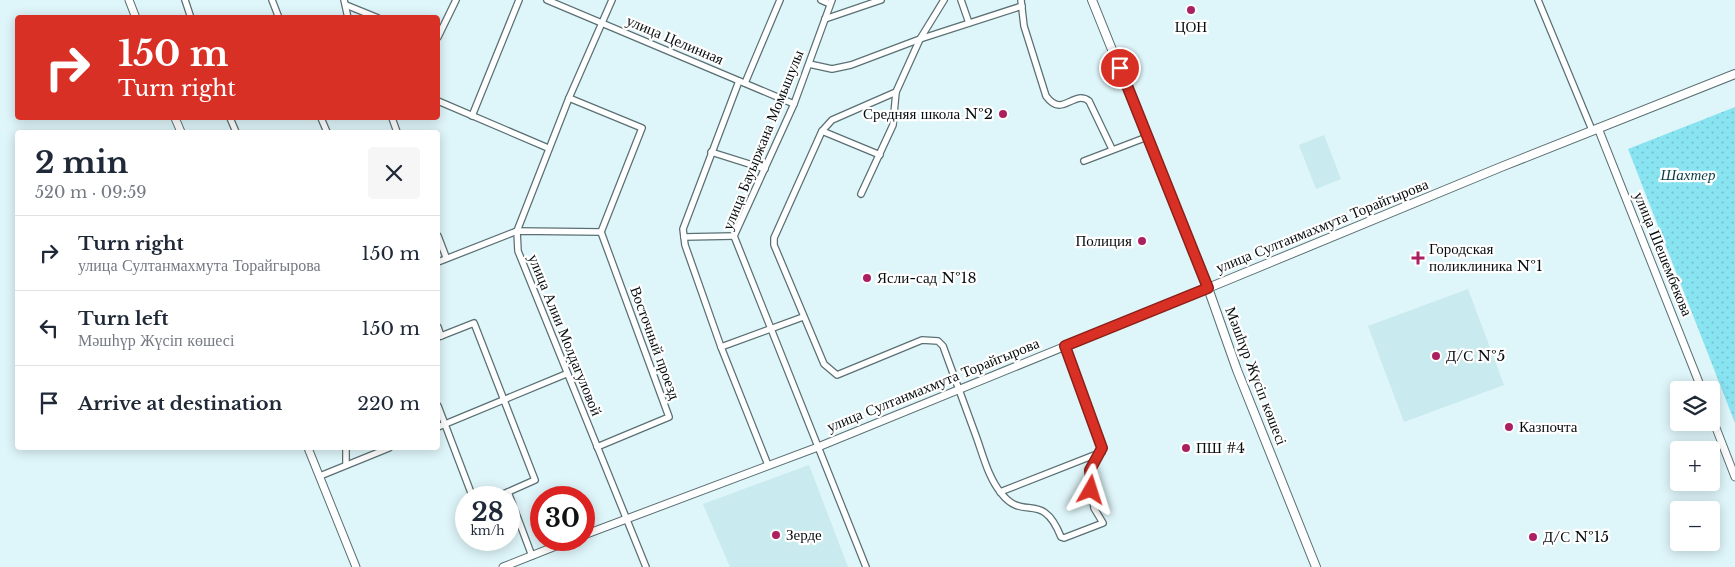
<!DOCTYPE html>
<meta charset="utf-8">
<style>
body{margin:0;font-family:"Libre Baskerville",serif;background:#f6f6f7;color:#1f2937;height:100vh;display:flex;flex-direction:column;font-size:19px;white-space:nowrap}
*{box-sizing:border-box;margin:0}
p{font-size:16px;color:#747a83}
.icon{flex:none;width:28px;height:28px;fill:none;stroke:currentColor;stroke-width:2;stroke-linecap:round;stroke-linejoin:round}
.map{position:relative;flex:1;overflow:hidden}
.drawer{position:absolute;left:15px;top:130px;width:425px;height:320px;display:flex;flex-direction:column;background:#fff;border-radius:5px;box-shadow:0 2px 12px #0003}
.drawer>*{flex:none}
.hud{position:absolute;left:15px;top:15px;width:425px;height:105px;border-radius:5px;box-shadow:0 2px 12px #0003;background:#d93025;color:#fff;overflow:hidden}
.buttons{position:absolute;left:1670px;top:381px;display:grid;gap:10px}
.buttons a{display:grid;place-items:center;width:50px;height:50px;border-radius:5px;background:#fff;box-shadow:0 2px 12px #0003;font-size:25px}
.speed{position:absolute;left:455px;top:486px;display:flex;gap:10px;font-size:25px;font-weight:700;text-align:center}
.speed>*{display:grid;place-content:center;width:65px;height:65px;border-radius:50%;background:#fff;box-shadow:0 2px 12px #0003;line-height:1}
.speed small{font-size:12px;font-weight:400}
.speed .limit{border:8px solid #d22;background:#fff;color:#111}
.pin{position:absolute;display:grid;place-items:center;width:42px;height:42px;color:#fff;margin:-21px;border:2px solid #fff;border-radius:50%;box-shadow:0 1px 5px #0007}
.me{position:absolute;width:55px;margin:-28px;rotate:6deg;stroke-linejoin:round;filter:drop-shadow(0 0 4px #0008)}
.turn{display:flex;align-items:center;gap:18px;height:105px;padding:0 20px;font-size:22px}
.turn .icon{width:65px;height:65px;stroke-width:2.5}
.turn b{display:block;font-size:35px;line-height:42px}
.round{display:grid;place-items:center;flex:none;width:52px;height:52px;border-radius:5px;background:#f6f6f7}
.head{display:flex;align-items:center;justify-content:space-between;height:85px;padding:0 20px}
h1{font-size:30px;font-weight:700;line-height:38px}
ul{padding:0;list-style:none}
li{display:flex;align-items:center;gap:15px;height:75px;padding:0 20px;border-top:1px solid #e0e1e3}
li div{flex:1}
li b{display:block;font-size:19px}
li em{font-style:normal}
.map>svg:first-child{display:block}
.built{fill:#c9eaee}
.park{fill:url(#park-dots)}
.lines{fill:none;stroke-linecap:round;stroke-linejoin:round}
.minor-casing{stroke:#5b7073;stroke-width:8}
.tertiary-casing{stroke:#5b7073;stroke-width:9}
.secondary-casing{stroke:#5b7073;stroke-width:10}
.minor{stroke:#fff;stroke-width:5.5}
.tertiary{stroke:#fff;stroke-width:7}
.secondary{stroke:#fff;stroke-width:8}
.route-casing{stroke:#8d1f18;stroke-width:12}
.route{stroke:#d93025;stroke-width:9}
.poi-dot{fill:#ab2061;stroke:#fff;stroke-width:2}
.labels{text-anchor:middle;stroke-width:4.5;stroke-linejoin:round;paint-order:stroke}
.poi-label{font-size:15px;fill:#060d0e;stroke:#fff;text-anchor:start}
.street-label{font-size:15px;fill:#060d0e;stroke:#fff}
.park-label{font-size:15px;font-style:italic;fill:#083e45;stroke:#fff}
</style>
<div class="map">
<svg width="1735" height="567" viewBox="0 0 1735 567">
<defs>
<pattern id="park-dots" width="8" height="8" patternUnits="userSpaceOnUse" patternTransform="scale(1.25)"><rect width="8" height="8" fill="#89e4f2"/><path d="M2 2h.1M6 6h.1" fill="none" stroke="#75c2ce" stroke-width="1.8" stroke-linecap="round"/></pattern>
</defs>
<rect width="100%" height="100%" fill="#def5f9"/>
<g class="built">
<polygon points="1324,135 1341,179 1316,189 1299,145"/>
<polygon points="1468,289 1504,385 1404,422 1368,326"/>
<polygon points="809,465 848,567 730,567 703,504"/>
</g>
<polygon class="park" points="1735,107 1735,423 1628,149"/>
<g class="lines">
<defs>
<g id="minor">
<polyline points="185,0 191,18"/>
<polyline points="272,0 279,18"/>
<polyline points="344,0 348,18"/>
<polyline points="547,0 794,104"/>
<polyline points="612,0 569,98 517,231 518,251 646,567"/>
<polyline points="821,0 830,4"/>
<polyline points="832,0 794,104 734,236 866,567"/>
<path d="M944 0 920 39 896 92 832 120 822 131 774 238V245L824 364 837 375 922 340 938 341 943 346C954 376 965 406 976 436 983 455 988 477 1001 493 1024 523 1042 489 1061 537L1064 538 1103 523 1094 508 1090 473 1102 449 1065 346"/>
<polyline points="961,0 969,23"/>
<path d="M1021 0 1024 26 1046 96C1063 119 1073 89 1089 101L1112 149"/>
<polyline points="1538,0 1592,130"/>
<polyline points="346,5 378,18"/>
<polyline points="825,19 881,0"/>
<polyline points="438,37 456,0"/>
<polyline points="809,64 832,69 851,65 920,39 1022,6"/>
<polyline points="739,81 683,229 685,245 721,347 768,465"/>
<polyline points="745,83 780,0"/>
<polyline points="438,101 548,148"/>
<polyline points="472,116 519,0"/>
<polyline points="230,118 236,132"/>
<polyline points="321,118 327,132"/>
<polyline points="392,118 397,132"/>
<polyline points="822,131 880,155"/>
<polyline points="711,152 765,169"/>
<polyline points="1084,161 1147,137"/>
<polyline points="861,194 893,125 896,92"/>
<polyline points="438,236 446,257"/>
<polyline points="684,237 734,236"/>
<polyline points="438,262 517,231 601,232 642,128 569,98"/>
<polyline points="438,327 441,336 438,337"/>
<polyline points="441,336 474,323 535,480 508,492"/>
<polyline points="721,347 803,317"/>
<polyline points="438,406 473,498"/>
<polyline points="438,427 566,374"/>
<polyline points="597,447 669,417 601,232"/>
<polyline points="346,465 346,448"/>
<polyline points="320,476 389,448"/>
<polyline points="1000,492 1102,452"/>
<polyline points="493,498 508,492 532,556"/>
</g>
<g id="tertiary">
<polyline points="129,0 136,18"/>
<polyline points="175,118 181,132"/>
<polyline points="1598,128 1702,390"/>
<polyline points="1711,415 1735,477"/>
<polyline points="308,448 356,567"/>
<polyline points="584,535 818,447 1208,288"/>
<polyline points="503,567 571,540"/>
</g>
<g id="secondary">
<polyline points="1092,0 1208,288 1237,370 1316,567"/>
<polyline points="1208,288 1501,167 1735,74"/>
</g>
</defs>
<use href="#minor" class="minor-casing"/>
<use href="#tertiary" class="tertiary-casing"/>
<use href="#secondary" class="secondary-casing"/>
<use href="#minor" class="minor"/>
<use href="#tertiary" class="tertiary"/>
<use href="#secondary" class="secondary"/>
</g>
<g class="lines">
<defs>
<polyline id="route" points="1091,490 1090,470 1102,448 1065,346 1208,288 1120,68"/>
</defs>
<use href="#route" class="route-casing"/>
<use href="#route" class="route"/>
</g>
<g class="poi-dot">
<circle cx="1191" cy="10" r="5"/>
<circle cx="1003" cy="114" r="5"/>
<circle cx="1142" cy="241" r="5"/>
<path d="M1415.5 250.5h5v5h5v5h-5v5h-5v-5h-5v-5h5z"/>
<circle cx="867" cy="278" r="5"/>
<circle cx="1436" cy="356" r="5"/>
<circle cx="1509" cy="427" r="5"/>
<circle cx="1186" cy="448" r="5"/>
<circle cx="776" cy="535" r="5"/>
<circle cx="1533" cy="537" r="5"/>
</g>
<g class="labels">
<g class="poi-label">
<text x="1191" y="32" text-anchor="middle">ЦОН</text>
<text x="993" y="119" text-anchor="end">Средняя школа №2</text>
<text x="1132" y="246" text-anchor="end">Полиция</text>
<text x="1429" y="254">Городская<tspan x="1429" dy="17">поликлиника №1</tspan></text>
<text x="877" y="283">Ясли-сад №18</text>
<text x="1446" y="361">Д/С №5</text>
<text x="1519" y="432">Казпочта</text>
<text x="1196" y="453">ПШ #4</text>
<text x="786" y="540">Зерде</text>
<text x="1543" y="542">Д/С №15</text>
</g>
<g class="street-label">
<text transform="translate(675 40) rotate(23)" y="5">улица Целинная</text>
<text transform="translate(763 140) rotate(-68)" y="5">улица Бауыржана Момышулы</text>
<text transform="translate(1322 226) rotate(-22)" y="5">улица Султанмахмута Торайгырова</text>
<text transform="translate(1663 254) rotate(68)" y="5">улица Шешембекова</text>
<text transform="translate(565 335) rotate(68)" y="5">улица Алии Молдагуловой</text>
<text transform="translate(655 343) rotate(70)" y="5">Восточный проезд</text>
<text transform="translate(1256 376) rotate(69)" y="5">Мәшһүр Жүсіп көшесі</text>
<text transform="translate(933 385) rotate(-22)" y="5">улица Султанмахмута Торайгырова</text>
</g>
<g class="park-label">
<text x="1688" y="180">Шахтер</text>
</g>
</g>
</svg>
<div class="buttons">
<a><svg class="icon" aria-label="layers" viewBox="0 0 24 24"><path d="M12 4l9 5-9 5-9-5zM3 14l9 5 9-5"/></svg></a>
<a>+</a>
<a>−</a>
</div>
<div class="speed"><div>28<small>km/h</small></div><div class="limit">30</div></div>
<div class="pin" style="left:1120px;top:68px;background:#d93025"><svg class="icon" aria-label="arrive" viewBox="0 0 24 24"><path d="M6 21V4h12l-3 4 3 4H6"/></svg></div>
<svg class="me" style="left:1091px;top:490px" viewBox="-20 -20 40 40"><path d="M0-17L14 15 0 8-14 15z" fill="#d93025" stroke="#fff" stroke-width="4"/></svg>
<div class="hud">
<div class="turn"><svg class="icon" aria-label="right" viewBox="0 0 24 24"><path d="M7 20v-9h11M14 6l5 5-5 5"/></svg><div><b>150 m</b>Turn right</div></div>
</div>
<section class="drawer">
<div class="head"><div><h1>2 min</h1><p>520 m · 09:59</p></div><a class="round"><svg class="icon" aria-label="close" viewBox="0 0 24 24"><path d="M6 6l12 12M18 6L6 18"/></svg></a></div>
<ul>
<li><svg class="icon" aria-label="right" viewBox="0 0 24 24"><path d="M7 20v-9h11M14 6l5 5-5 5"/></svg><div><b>Turn right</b><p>улица Султанмахмута Торайгырова</p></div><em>150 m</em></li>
<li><svg class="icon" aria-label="left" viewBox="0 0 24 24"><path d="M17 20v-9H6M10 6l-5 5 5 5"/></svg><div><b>Turn left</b><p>Мәшһүр Жүсіп көшесі</p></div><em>150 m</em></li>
<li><svg class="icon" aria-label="arrive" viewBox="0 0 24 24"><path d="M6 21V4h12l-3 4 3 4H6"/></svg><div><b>Arrive at destination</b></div><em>220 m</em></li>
</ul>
</section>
</div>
